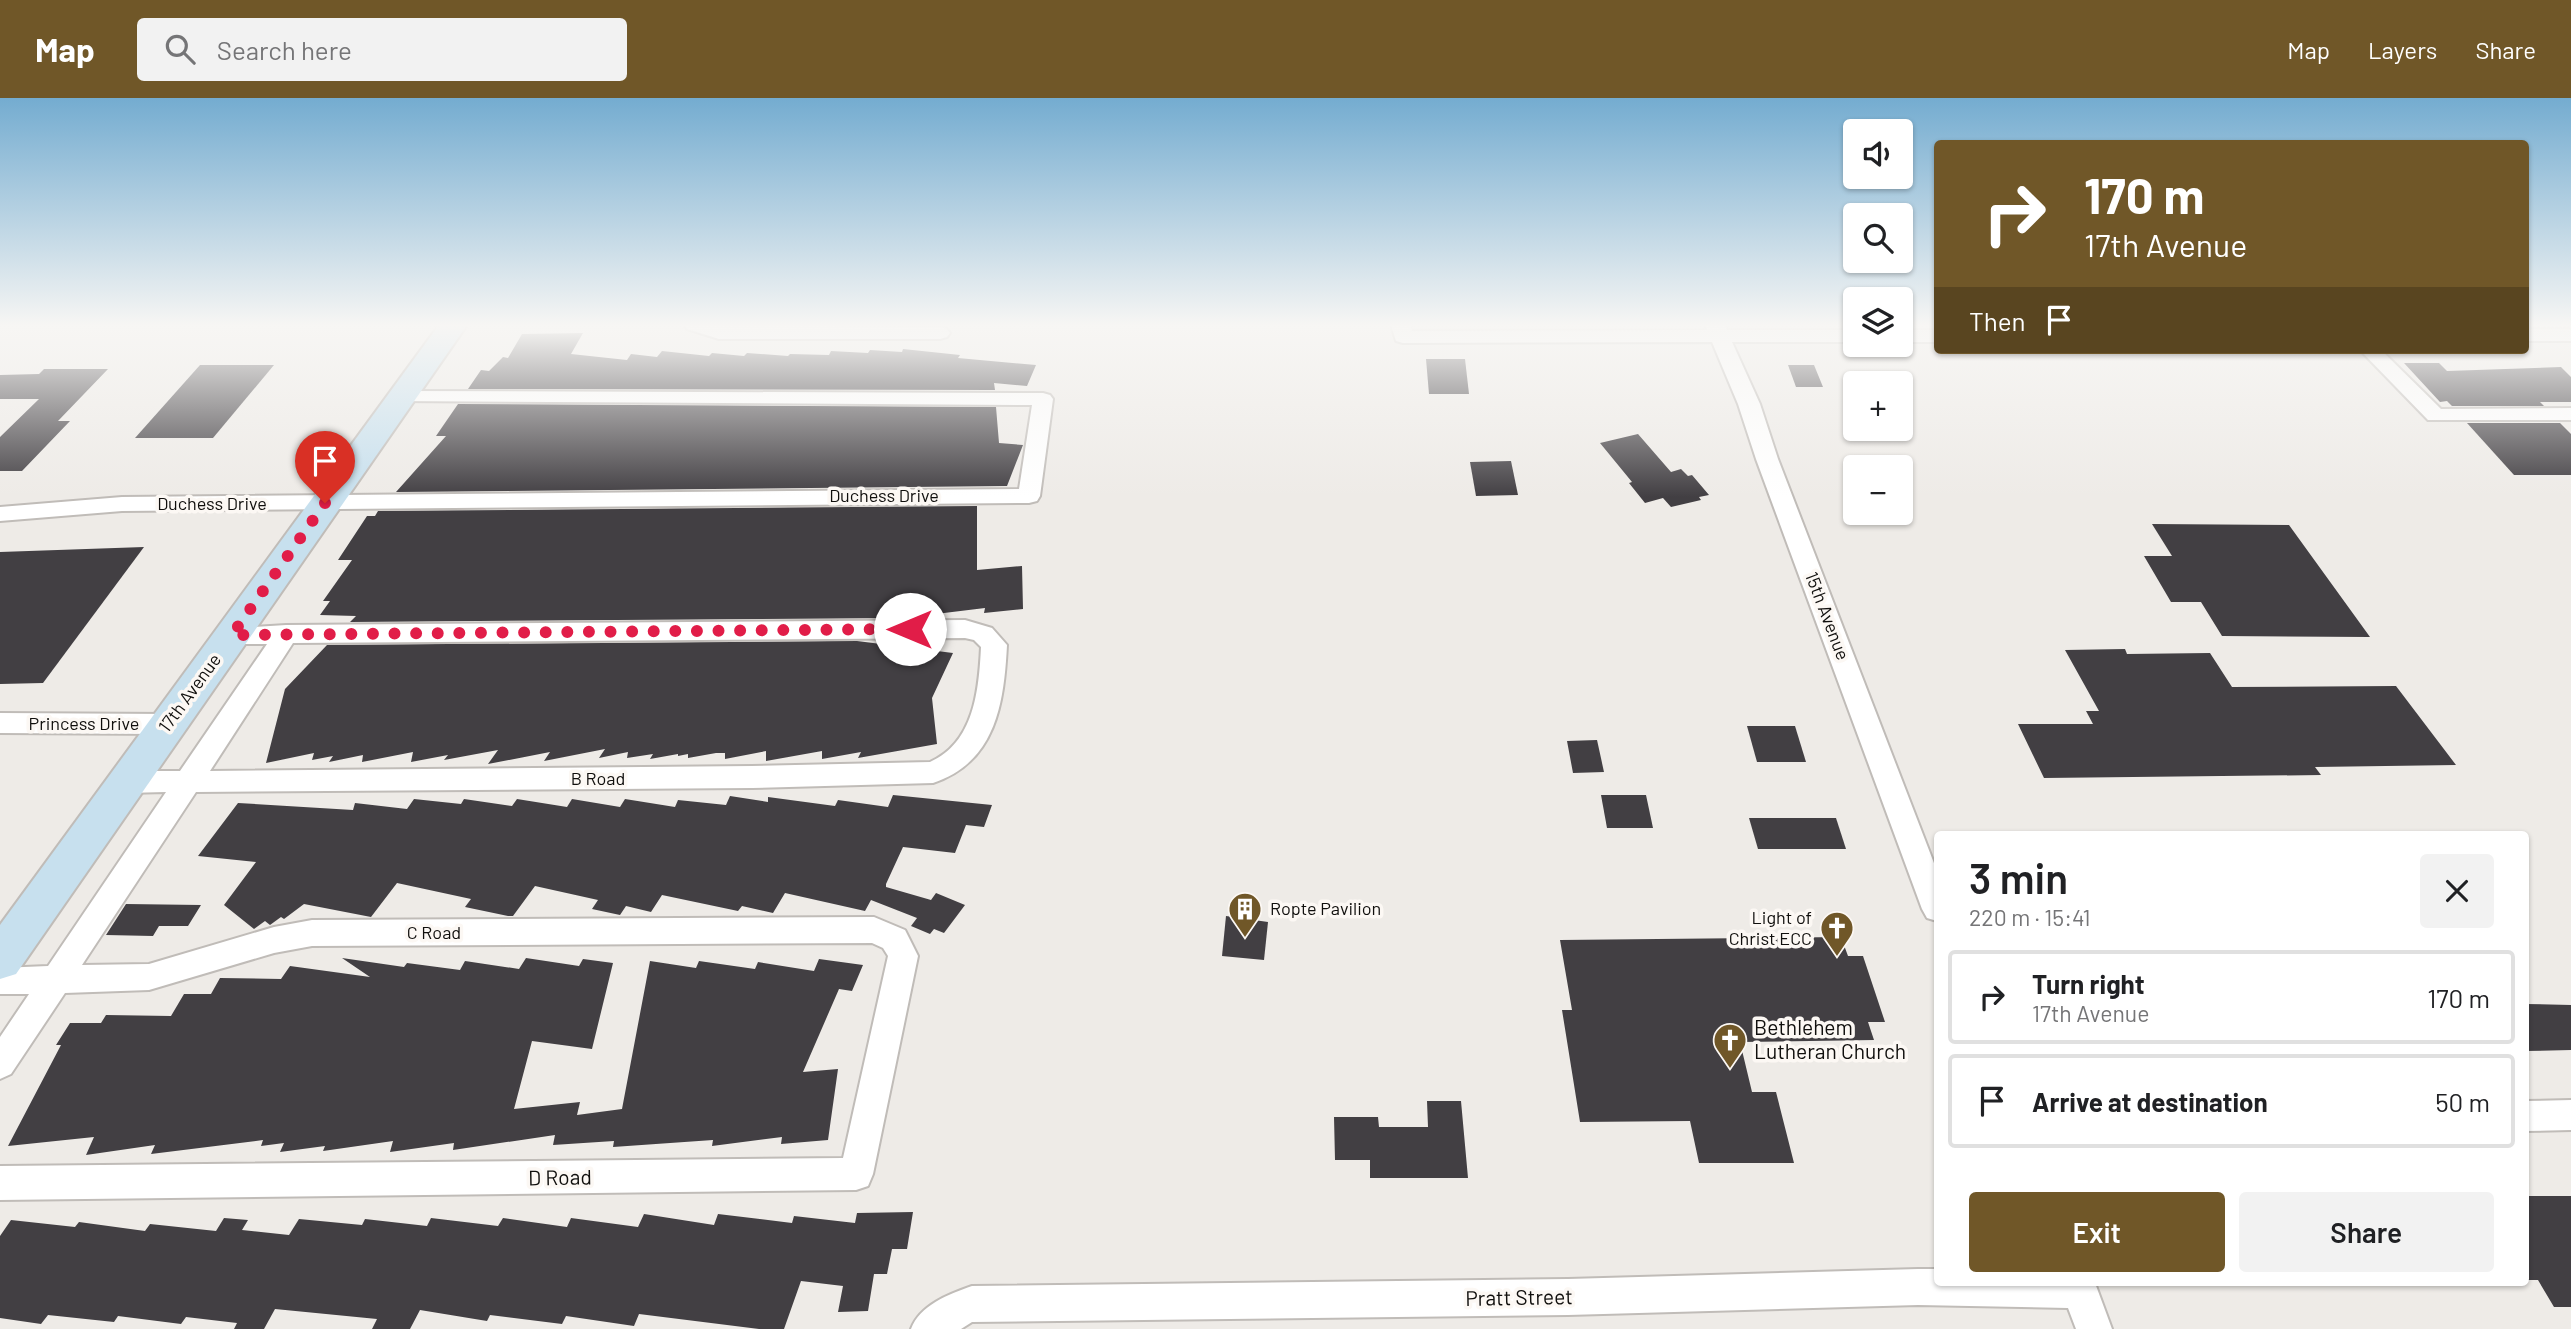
<!DOCTYPE html>
<meta charset="utf-8">
<style>
body{margin:0;font-family:Barlow,sans-serif;background:#f2f2f2;color:#202124;height:100vh;display:flex;flex-direction:column;font-size:26px;white-space:nowrap}
*{box-sizing:border-box;margin:0}
p{font-size:23px;color:#757577}
.icon{flex:none;width:38px;height:38px;fill:none;stroke:currentColor;stroke-width:2;stroke-linecap:round;stroke-linejoin:round}
.map{position:relative;flex:1;overflow:hidden}
.details{position:absolute;left:1934px;top:733px;width:595px;height:455px;display:flex;flex-direction:column;background:#fff;border-radius:7px;box-shadow:0 2px 5px #0004}
.details>*{flex:none}
.top-card{position:absolute;left:1934px;top:42px;width:595px;height:214px;border-radius:7px;box-shadow:0 2px 5px #0004;background:#705728;color:#fff;overflow:hidden}
.tools{position:absolute;left:1843px;top:21px;display:grid;gap:14px}
.tools a{display:grid;place-items:center;width:70px;height:70px;border-radius:7px;background:#fff;box-shadow:0 2px 5px #0004;font-size:35px}
.pin{position:absolute;display:grid;place-items:center;width:60px;height:60px;color:#fff;margin:-72px -30px;border-radius:50% 50% 50% 0;rotate:-45deg;box-shadow:0 0 7px #0007}
.pin .icon{rotate:45deg}
.me{position:absolute;width:77px;margin:-38px;rotate:270deg;stroke-linejoin:round;filter:drop-shadow(0 0 5px #0008)}
.turn{display:flex;align-items:center;gap:24px;height:147px;padding:0 35px;font-size:32px}
.turn .icon{width:91px;height:91px;stroke-width:2.5}
.turn b{display:block;font-size:49px;line-height:60px}
.then{display:flex;align-items:center;height:66px;padding:0 35px;background:#0003;gap:14px;font-size:26px}
.round{display:grid;place-items:center;flex:none;width:74px;height:74px;border-radius:7px;background:#f2f2f2}
.summary{display:flex;align-items:center;justify-content:space-between;height:119px;padding:0 35px}
h1{font-size:42px;font-weight:600;line-height:52px}
.button{display:flex;gap:14px;margin-top:auto;padding:14px 35px}
.button a{flex:1;height:80px;border-radius:7px;background:#705728;color:#fff;font-size:28px;font-weight:600;line-height:80px;text-align:center}
.button a+a{background:#f2f2f2;color:#202124}
ul{padding:0;list-style:none}
li{display:flex;align-items:center;gap:21px;height:94px;margin:0 14px 10px;padding:0 21px;border:4px solid #e0e0e0;border-radius:7px}
li div{flex:1}
li b{display:block;font-size:26px}
li em{font-style:normal}
header{display:flex;align-items:center;gap:42px;box-sizing:border-box;height:98px;padding:0 35px;background:#705728;color:#fff}
header strong{font-size:33px}
nav{display:flex;gap:38px;margin-inline-start:auto;font-size:24px}
.search{width:490px;height:63px;background:#f2f2f2;display:flex;align-items:center;gap:18px;box-sizing:border-box;padding:0 24px;border-radius:7px;color:#757577;font-size:26px}
.map>svg:first-child{display:block}
.building{fill:#423f43}
.lines{fill:none;stroke-linecap:round;stroke-linejoin:round}
.minor-casing{stroke:#c0bcb8;stroke-width:4}
.secondary-casing{stroke:#c0bcb8;stroke-width:4}
.minor{fill:#fff;fill-rule:evenodd}
.secondary{fill:#c7e0ee;fill-rule:evenodd}
.route{stroke:#e11d48;stroke-width:12;stroke-dasharray:0 21.6}
.labels{text-anchor:middle;stroke-width:7;stroke-linejoin:round;paint-order:stroke}
.street-label{font-size:18px;fill:#100f0d;stroke:#fcf8f4}
.poi-label{font-size:18px;fill:#100f0d;stroke:#fcf8f4;text-anchor:start}
.near-poi-label{font-size:21px;fill:#100f0d;stroke:#fcf8f4;text-anchor:start}
.near-street-label{font-size:21px;fill:#100f0d;stroke:#fcf8f4}
</style>
<header>
<strong>Map</strong>
<div class="search"><svg class="icon" aria-label="search" viewBox="0 0 24 24"><circle cx="10" cy="10" r="6"/><path d="M15 15l6 6"/></svg>Search here</div>
<nav><a>Map</a><a>Layers</a><a>Share</a></nav>
</header>
<div class="map">
<svg width="2571" height="1231" viewBox="0 0 2571 1231">
<rect width="100%" height="100%" fill="#eeebe7"/>
<g class="building">
<polygon points="583,235 571,256 627,262 631,256 657,259 662,253 709,258 712,255 744,258 747,255 788,258 790,256 829,257 831,253 868,255 870,252 902,254 903,251 960,257 958,260 1036,267 1027,288 994,285 995,292 468,291 481,272 489,273 503,259 508,260 522,236"/>
<polygon points="1426,261 1465,261 1469,296 1429,296"/>
<polygon points="2404,265 2439,265 2447,273 2561,269 2571,279 2571,304 2540,304 2544,308 2452,308 2447,303 2440,304"/>
<polygon points="200,267 274,267 213,340 135,340"/>
<polygon points="1788,267 1814,267 1823,289 1796,289"/>
<polygon points="44,271 108,271 58,323 70,323 22,373 0,373 0,339 39,301 0,301 0,277 39,276"/>
<polygon points="458,306 996,309 999,345 1023,347 1007,388 396,394 446,338 436,338"/>
<polygon points="2467,325 2560,325 2571,336 2571,377 2514,377"/>
<polygon points="1638,336 1671,374 1681,371 1688,378 1692,377 1709,397 1699,399 1701,402 1671,409 1663,400 1645,405 1629,385 1632,384 1600,345"/>
<polygon points="1511,363 1518,397 1476,398 1470,364"/>
<polygon points="977,408 977,472 1022,468 1023,511 984,515 985,510 903,520 350,524 356,518 320,517 330,503 323,503 352,462 338,462 367,418 375,418 378,413"/>
<polygon points="2152,426 2289,427 2370,539 2222,538 2201,504 2171,504 2144,458 2172,458"/>
<polygon points="144,449 43,585 0,586 0,454"/>
<polygon points="857,543 953,555 932,600 937,646 858,660 861,654 822,661 822,653 766,663 766,653 725,661 725,655 716,655 688,660 688,656 678,658 678,656 650,661 653,656 627,660 628,654 599,660 605,651 544,663 550,654 488,666 498,652 444,662 448,657 411,664 413,654 362,664 363,657 329,664 333,658 312,662 314,655 266,665 285,591 327,547"/>
<polygon points="2125,551 2127,556 2210,555 2232,589 2396,588 2456,667 2315,669 2321,677 2044,680 2018,626 2093,626 2086,613 2099,613 2065,552"/>
<polygon points="1747,628 1795,628 1806,664 1757,664"/>
<polygon points="1597,642 1604,674 1573,675 1567,643"/>
<polygon points="893,697 992,707 984,729 966,727 955,755 903,749 886,786 886,789 931,802 936,795 965,807 944,835 934,831 930,836 911,828 917,820 871,802 865,813 785,795 773,815 742,808 738,813 662,797 651,814 626,808 620,817 592,811 598,802 535,788 513,818 508,818 465,809 471,801 397,785 371,819 304,806 284,821 281,819 270,827 265,823 254,831 224,807 256,764 198,758 238,705 353,712 355,705 407,711 414,701 461,706 464,701 512,708 517,701 567,709 572,701 620,709 625,701 675,709 678,702 726,707 730,698 768,704 768,699 835,708 838,702 888,709"/>
<polygon points="1601,697 1646,697 1653,730 1607,730"/>
<polygon points="1749,720 1836,720 1846,751 1758,751"/>
<polygon points="126,806 201,807 188,828 159,828 153,838 106,837"/>
<polygon points="1226,818 1268,824 1264,862 1222,858"/>
<polygon points="1841,839 1848,858 1863,858 1885,924 1868,924 1874,942 1740,944 1752,994 1776,994 1794,1065 1699,1065 1690,1023 1580,1024 1562,912 1572,912 1560,842"/>
<polygon points="342,860 404,869 407,865 460,872 465,863 519,871 526,860 579,868 583,861 613,865 592,951 532,943 514,1011 580,1004 577,1017 622,1011 650,863 696,870 699,863 755,871 758,864 814,873 819,861 863,867 852,893 839,891 803,974 838,971 828,1042 781,1046 782,1039 712,1048 713,1042 613,1049 614,1043 553,1047 555,1037 453,1052 454,1045 390,1054 393,1043 323,1053 325,1048 280,1054 284,1045 261,1048 263,1042 151,1056 155,1047 86,1057 94,1039 8,1048 61,947 56,947 70,925 101,925 106,917 171,918 184,896 211,896 220,880 281,881 290,868 370,879"/>
<polygon points="2525,906 2571,907 2571,952 2525,953"/>
<polygon points="1427,1003 1461,1003 1468,1080 1370,1080 1370,1062 1335,1062 1334,1019 1378,1019 1379,1029 1428,1029"/>
<polygon points="2525,1098 2571,1098 2571,1209 2554,1209 2538,1182 2525,1182"/>
<polygon points="913,1114 907,1151 892,1151 887,1176 874,1176 868,1213 838,1214 843,1188 801,1183 784,1231 759,1231 639,1216 634,1228 566,1218 562,1226 490,1217 487,1223 420,1212 410,1231 372,1231 377,1221 275,1211 264,1231 234,1231 237,1225 186,1219 181,1226 118,1218 114,1224 48,1217 41,1226 0,1220 0,1138 11,1122 75,1129 79,1124 145,1133 150,1126 216,1133 224,1120 248,1122 242,1132 289,1137 299,1121 362,1127 365,1121 427,1128 431,1120 498,1128 503,1120 567,1129 571,1120 638,1129 644,1116 714,1127 718,1116 792,1125 794,1118 855,1125 857,1115"/>
</g>
<g class="lines">
<defs>
<g id="minor">
<polygon points="684,227 940,229 947,231 950,235 947,239 940,241 719,241 687,231"/>
<polygon points="1391,227 1411,227 1412,233 1707,232 1705,227 1725,227 1727,232 1855,232 1855,244 1732,244 1760,306 1778,361 1937,773 1937,823 1927,820 1922,811 1756,361 1738,306 1712,244 1403,245 1396,243"/>
<rect x="2525" y="231" width="46" height="12"/>
<rect x="1900" y="232" width="37" height="12"/>
<polygon points="2360,252 2381,252 2441,311 2571,310 2571,322 2428,322"/>
<polygon points="401,293 1043,295 1050,297 1053,301 1040,398 1037,403 1029,405 122,413 0,423 0,409 122,399 1019,391 1032,307 394,303 391,299 394,295"/>
<path d="M965 522 992 530 1007 547C1004 605 996 664 933 685L752 690 196 694 82 867 149 866 274 829 312 822 874 819 905 832 918 858 873 1076 868 1088 856 1092 0 1102V1068L843 1060 888 858 883 850 872 845 312 848 274 855 149 892 65 895 11 976 0 981V939L29 896H0V870L48 868 166 694 126 695 116 692 112 684 116 676 126 673H180L267 546H232L223 543 220 537 223 531 286 527ZM965 540 974 542 981 549C979 592 974 645 930 664L752 668 210 673 293 545Z"/>
<polygon points="0,615 168,616 177,619 181,626 177,633 168,636 0,635"/>
<polygon points="2571,1002 2571,1032 2525,1033 2525,1003"/>
<path d="M1918 1171H1937V1185H2095L2112 1231H2076L2068 1210 1918 1207 1568 1217 972 1224 961 1231H911C920 1207 949 1196 972 1188L1568 1181Z"/>
</g>
<polygon id="secondary" points="439,227 467,227 16,876 0,881 0,827"/>
</defs>
<use href="#minor" class="minor-casing"/>
<use href="#secondary" class="secondary-casing"/>
<use href="#minor" class="minor"/>
<use href="#secondary" class="secondary"/>
</g>
<linearGradient id="sky" x2="0" y2="1"><stop stop-color="#74acd0"/><stop offset="0.57" stop-color="#f7f6f4"/><stop offset="1" stop-color="#f7f6f4" stop-opacity="0"/></linearGradient>
<rect width="2571" height="399" fill="url(#sky)"/>
<g class="lines">
<polyline class="route" points="325,405 232,537 910,531"/>
</g>
<defs>
<symbol id="building-pin" viewBox="-11 -11 22 30"><path d="M0 17L-7.5 6A9.5 9.5 0 1 1 7.5 6Z" fill="#705728" stroke="#fcf8f4"/><path d="M-4-6H4V6H1V3H-1V6H-4ZM-2.5-4.3h1.7v1.8h-1.7ZM.8-4.3h1.7v1.8H.8ZM-2.5-1h1.7V.8h-1.7ZM.8-1h1.7V.8H.8Z" fill="#fff"/></symbol>
<symbol id="church-pin" viewBox="-11 -11 22 30"><path d="M0 17L-7.5 6A9.5 9.5 0 1 1 7.5 6Z" fill="#705728" stroke="#fcf8f4"/><path d="M-1.2-6h2.4v3.5h3.3v2.4h-3.3V6h-2.4V-.1h-3.3v-2.4h3.3Z" fill="#fff"/></symbol>
</defs>
<g fill-rule="evenodd">
<use href="#building-pin" x="1226" y="792" width="38" height="52"/>
<use href="#church-pin" x="1818" y="811" width="38" height="52"/>
<use href="#church-pin" x="1711" y="923" width="38" height="52"/>
</g>
<g class="labels">
<g class="street-label">
<text x="884" y="404">Duchess Drive</text>
<text x="212" y="412">Duchess Drive</text>
<text transform="translate(1827 518) rotate(69)" y="6">15th Avenue</text>
<text transform="translate(190 595) rotate(-54)" y="6">17th Avenue</text>
<text x="84" y="632">Princess Drive</text>
<text x="598" y="687">B Road</text>
<text x="434" y="841">C Road</text>
</g>
<g class="poi-label">
<text x="1270" y="817">Ropte Pavilion</text>
<text x="1812" y="826" text-anchor="end">Light of<tspan x="1812" dy="21">Christ ECC</tspan></text>
</g>
<g class="near-poi-label">
<text x="1754" y="937">Bethlehem<tspan x="1754" dy="24">Lutheran Church</tspan></text>
</g>
<g class="near-street-label">
<text transform="translate(560 1080) rotate(-1)" y="7">D Road</text>
<text transform="translate(1519 1200) rotate(-1)" y="7">Pratt Street</text>
</g>
</g>
</svg>
<div class="tools">
<a><svg class="icon" aria-label="sound" viewBox="0 0 24 24"><path d="M4 9h4l5-4v14l-5-4H4zM17 9q2 3 0 6"/></svg></a>
<a><svg class="icon" aria-label="search" viewBox="0 0 24 24"><circle cx="10" cy="10" r="6"/><path d="M15 15l6 6"/></svg></a>
<a><svg class="icon" aria-label="layers" viewBox="0 0 24 24"><path d="M12 4l9 5-9 5-9-5zM3 14l9 5 9-5"/></svg></a>
<a>+</a>
<a>−</a>
</div>
<div class="pin" style="left:325px;top:405px;background:#d93025"><svg class="icon" aria-label="arrive" viewBox="0 0 24 24"><path d="M6 21V4h12l-3 4 3 4H6"/></svg></div>
<svg class="me" style="left:910px;top:531px" viewBox="-20 -20 40 40"><circle r="19" fill="#fff"/><path d="M0-13L10 11 0 6-10 11z" fill="#e11d48"/></svg>
<div class="top-card">
<div class="turn"><svg class="icon" aria-label="right" viewBox="0 0 24 24"><path d="M7 20v-9h11M14 6l5 5-5 5"/></svg><div><b>170 m</b>17th Avenue</div></div>
<div class="then">Then<svg class="icon" aria-label="arrive" viewBox="0 0 24 24"><path d="M6 21V4h12l-3 4 3 4H6"/></svg></div>
</div>
<section class="details">
<div class="summary"><div><h1>3 min</h1><p>220 m · 15:41</p></div><a class="round"><svg class="icon" aria-label="close" viewBox="0 0 24 24"><path d="M6 6l12 12M18 6L6 18"/></svg></a></div>
<ul>
<li><svg class="icon" aria-label="right" viewBox="0 0 24 24"><path d="M7 20v-9h11M14 6l5 5-5 5"/></svg><div><b>Turn right</b><p>17th Avenue</p></div><em>170 m</em></li>
<li><svg class="icon" aria-label="arrive" viewBox="0 0 24 24"><path d="M6 21V4h12l-3 4 3 4H6"/></svg><div><b>Arrive at destination</b></div><em>50 m</em></li>
</ul>
<div class="button"><a>Exit</a><a>Share</a></div>
</section>
</div>
